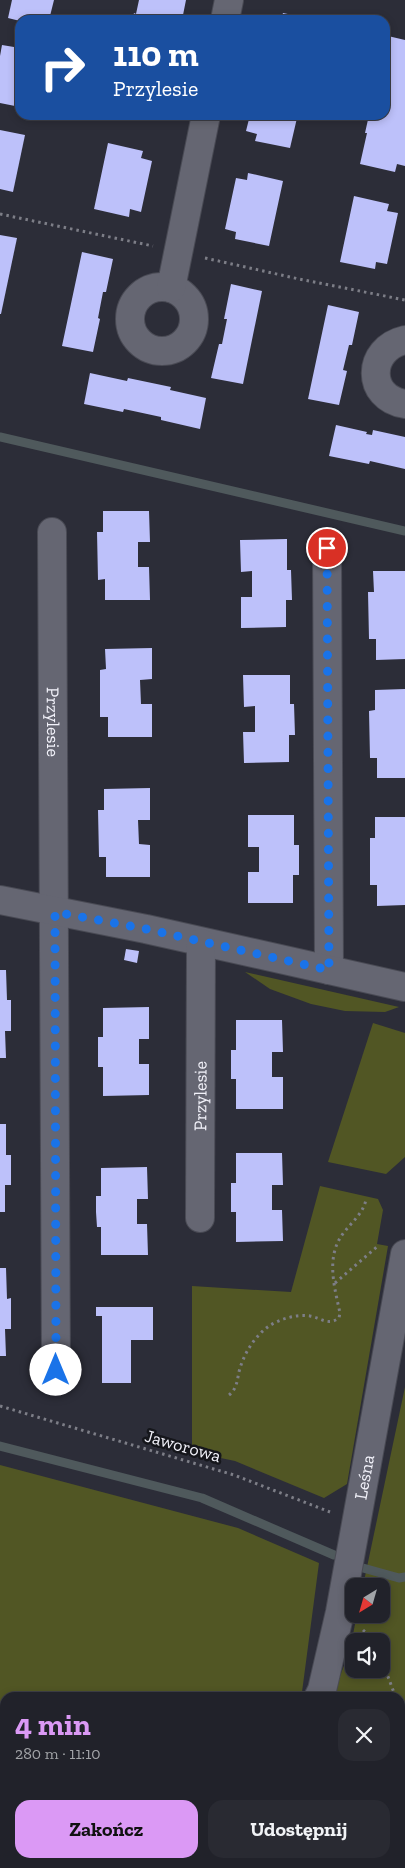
<!DOCTYPE html>
<html lang="pl">
<meta charset="utf-8">
<style>
body{margin:0;font-family:"Zilla Slab",serif;background:#292a32;color:#f1f3f6;height:100vh;display:flex;flex-direction:column;font-size:19px;white-space:nowrap}
*{box-sizing:border-box;margin:0}
p{font-size:16px;color:#a2a4a8}
.icon{flex:none;width:28px;height:28px;fill:none;stroke:currentColor;stroke-width:2;stroke-linecap:round;stroke-linejoin:round}
.map{position:relative;flex:1;overflow:hidden}
.panel{position:absolute;left:0px;top:1692px;width:405px;height:176px;display:flex;flex-direction:column;background:#21222a;border-radius:15px 15px 0 0;box-shadow:0 2px 8px #0003,0 0 0 1px #3e3f47}
.panel>*{flex:none}
.guide{position:absolute;left:15px;top:15px;width:375px;height:105px;border-radius:15px;box-shadow:0 2px 8px #0003,0 0 0 1px #3e3f47;background:#1a4fa0;color:#fff;overflow:hidden}
.needle{width:32px;rotate:217deg}
.buttons{position:absolute;left:345px;top:1578px;display:grid;gap:10px}
.buttons a{display:grid;place-items:center;width:45px;height:45px;border-radius:10px;background:#21222a;box-shadow:0 2px 8px #0003,0 0 0 1px #3e3f47;font-size:25px}
.pin{position:absolute;display:grid;place-items:center;width:42px;height:42px;color:#fff;margin:-21px;border:2px solid #fff;border-radius:50%;box-shadow:0 1px 5px #0007}
.me{position:absolute;width:55px;margin:-28px;rotate:0deg;stroke-linejoin:round;filter:drop-shadow(0 0 4px #0008)}
.turn{display:flex;align-items:center;gap:18px;height:105px;padding:0 15px;font-size:22px}
.turn .icon{width:65px;height:65px;stroke-width:2.5}
.turn b{display:block;font-size:35px;line-height:42px}
.round{display:grid;place-items:center;flex:none;width:52px;height:52px;border-radius:15px;background:#292a32}
.overview{display:flex;align-items:center;justify-content:space-between;height:85px;padding:0 15px}
h1{font-size:30px;font-weight:700;line-height:38px;color:#db99f5}
.button{display:flex;gap:10px;margin-top:auto;padding:10px 15px}
.button a{flex:1;height:58px;border-radius:15px;background:#db99f5;color:#111;font-size:20px;font-weight:700;line-height:58px;text-align:center}
.button a+a{background:#292a32;color:#f1f3f6}
.map>svg:first-child{display:block}
.green{fill:#515624;fill-rule:evenodd}
.lines{fill:none;stroke-linecap:round;stroke-linejoin:round}
.stream{stroke:#4f595c;stroke-width:9}
.building{fill:#bdc1fa}
.minor-casing{stroke:#494a54;stroke-width:30}
.path{stroke:#7d7e87;stroke-width:3;stroke-dasharray:2.5 4;stroke-linecap:butt}
.minor{stroke:#656672;stroke-width:28}
.route{stroke:#1a73e8;stroke-width:9;stroke-dasharray:0 16.2}
.labels{text-anchor:middle;stroke-width:5;stroke-linejoin:round;paint-order:stroke}
.street-label{font-size:18px;fill:#f2f2fa;stroke:#15161b}
</style>
<div class="map">
<svg width="405" height="1868" viewBox="0 0 405 1868">
<rect width="100%" height="100%" fill="#2c2d38"/>
<g class="green">
<polygon points="245,972 399,1007 385,1012 345,1011 311,1004 270,989"/>
<polygon points="373,1023 405,1033 405,1157 386,1174 328,1162"/>
<polygon points="320,1186 378,1199 383,1210 377,1244 388,1246 347,1484 324,1498 235,1461 192,1452 192,1286 291,1292"/>
<path d="M405 1387V1868H254L257 1864H400V1698L332 1697 350 1650 357 1614H381V1586H363ZM354 1641H381V1669H354Z"/>
<polygon points="0,1465 238,1528 319,1563 302,1692 299,1697 5,1698 5,1864 206,1864 204,1868 0,1868"/>
</g>
<g class="lines">
<g class="stream">
<polyline points="0,437 405,531"/>
<polyline points="0,1446 202,1498 334,1555"/>
<polyline points="363,1568 399,1578 405,1577"/>
</g>
</g>
<g class="building">
<polygon points="12,0 54,0 49,20 20,21 8,18"/>
<polygon points="139,0 186,0 182,20 132,20 134,13 136,14"/>
<polygon points="283,13 311,19 311,20 281,20"/>
<polygon points="388,36 405,40 405,166 397,164 395,172 360,164 367,133 365,133 369,115 385,115 385,50"/>
<polygon points="2,45 20,48 20,107 0,103 0,56"/>
<polygon points="250,115 299,115 299,118 297,118 290,148 255,141 257,134 246,131"/>
<polygon points="0,130 25,135 13,192 0,189"/>
<polygon points="108,143 143,151 141,158 152,161 141,212 130,209 129,217 94,209"/>
<polygon points="248,173 283,181 269,246 235,239 236,232 225,229 236,178 247,180"/>
<polygon points="354,196 389,204 387,211 398,213 387,264 376,262 375,269 340,262"/>
<polygon points="0,235 17,238 1,314 0,314"/>
<polygon points="82,252 113,259 106,292 103,292 98,318 100,319 93,352 62,346"/>
<polygon points="231,284 262,291 243,384 211,378 219,344 222,344 227,319 224,319"/>
<polygon points="328,305 359,312 352,345 349,345 343,370 347,371 339,405 308,399"/>
<polygon points="90,373 127,381 128,378 171,387 170,390 206,398 200,429 161,420 161,417 124,409 123,412 84,404"/>
<polygon points="336,425 367,432 366,434 372,435 373,430 405,437 405,469 370,461 369,464 329,456"/>
<polygon points="103,511 149,511 150,542 138,542 138,567 149,567 150,600 105,600 105,579 98,580 97,532 103,532"/>
<polygon points="287,539 287,570 291,570 292,600 286,600 286,627 241,628 241,597 252,597 252,571 241,572 240,540"/>
<polygon points="373,571 405,571 405,659 376,660 376,639 369,639 368,592 374,592"/>
<polygon points="152,648 152,679 140,680 141,704 152,704 152,737 108,737 108,717 100,717 100,670 106,669 105,649"/>
<polygon points="243,675 290,675 290,704 294,704 295,735 289,735 289,762 244,763 243,732 255,732 255,706 244,707"/>
<polygon points="405,689 405,778 377,778 377,758 370,758 369,711 375,710 375,690"/>
<polygon points="150,788 150,820 138,820 139,844 150,845 150,877 106,877 106,857 99,857 98,810 104,810 104,789"/>
<polygon points="248,815 294,815 294,845 299,845 299,875 293,875 293,903 248,903 248,872 259,872 259,847 248,847"/>
<polygon points="375,817 405,817 405,905 377,906 377,885 370,885 370,838 375,838"/>
<polygon points="126,949 139,951 137,963 124,960"/>
<polygon points="0,970 6,970 7,1000 11,1000 11,1031 5,1031 6,1058 0,1058"/>
<polygon points="149,1007 149,1039 139,1039 139,1064 149,1064 149,1095 103,1096 103,1067 98,1067 98,1037 103,1037 103,1008"/>
<polygon points="236,1020 282,1020 283,1052 272,1052 272,1077 283,1077 283,1109 236,1109 236,1079 231,1079 231,1050 236,1050"/>
<polygon points="0,1124 6,1124 6,1155 11,1155 11,1185 5,1185 5,1212 0,1212"/>
<polygon points="236,1153 282,1153 283,1185 272,1185 272,1210 282,1210 283,1241 236,1242 236,1212 231,1212 231,1183 236,1183"/>
<polygon points="147,1167 148,1199 137,1199 137,1224 147,1224 148,1255 101,1255 101,1227 97,1227 96,1212 96,1196 101,1196 101,1168"/>
<polygon points="0,1268 6,1268 7,1299 11,1298 11,1329 5,1329 6,1356 0,1356"/>
<polygon points="96,1307 153,1307 153,1340 131,1340 131,1383 102,1383 102,1316 96,1316"/>
</g>
<g class="lines">
<defs>
<g id="minor">
<polyline points="225,20 229,0"/>
<circle cx="162" cy="319" r="32"/>
<polyline points="171,288 206,115"/>
<path d="M405 340C366 349 366 398 405 404"/>
<path id="s1" d="M52 532 56 1370"/>
<polyline points="327,548 329,970"/>
<polyline points="0,900 146,929 405,987"/>
<path id="s2" d="M200 1218 201 943"/>
<path id="s3" d="M318 1698 322 1690 340 1612 405 1254"/>
<polyline points="235,1868 237,1864"/>
</g>
</defs>
<use href="#minor" class="minor-casing"/>
<g class="path">
<polyline points="0,214 153,246"/>
<polyline points="205,258 299,279 405,300"/>
<polyline points="335,1283 379,1245"/>
<path d="M229 1395C238 1388 237 1378 240 1368 245 1352 255 1336 269 1326 280 1319 296 1314 310 1316 321 1318 328 1326 339 1318L340 1313C334 1285 325 1255 345 1231 353 1221 364 1212 366 1199"/>
<polyline points="0,1406 234,1475 330,1512"/>
<polyline points="363,1630 375,1641"/>
<polyline points="381,1658 396,1698"/>
<polyline points="400,1709 405,1722"/>
</g>
<use href="#minor" class="minor"/>
</g>
<g class="lines">
<polyline class="route" points="56,1370 55,912 146,929 329,970 327,548"/>
</g>
<g class="labels">
<g class="street-label">
<text dy="6" stroke="none"><textPath href="#s1" startOffset="190">Przylesie</textPath></text>
<text dy="6" stroke="none"><textPath href="#s2" startOffset="122">Przylesie</textPath></text>
<text transform="translate(183 1446) rotate(16)" y="6">Jaworowa</text>
<text dy="6" stroke="none"><textPath href="#s3" startOffset="226">Leśna</textPath></text>
</g>
</g>
</svg>
<div class="buttons">
<a><svg class="needle" viewBox="-14 -14 28 28"><path d="M0-13l5 13h-10z" fill="#e53935"/><path d="M0 13l5-13h-10z" fill="#a2a4a8"/></svg></a>
<a><svg class="icon" aria-label="sound" viewBox="0 0 24 24"><path d="M4 9h4l5-4v14l-5-4H4zM17 9q2 3 0 6"/></svg></a>
</div>
<div class="pin" style="left:327px;top:548px;background:#d93025"><svg class="icon" aria-label="arrive" viewBox="0 0 24 24"><path d="M6 21V4h12l-3 4 3 4H6"/></svg></div>
<svg class="me" style="left:56px;top:1370px" viewBox="-20 -20 40 40"><circle r="19" fill="#fff"/><path d="M0-13L10 11 0 6-10 11z" fill="#1a73e8"/></svg>
<div class="guide">
<div class="turn"><svg class="icon" aria-label="right" viewBox="0 0 24 24"><path d="M7 20v-9h11M14 6l5 5-5 5"/></svg><div><b>110 m</b>Przylesie</div></div>
</div>
<section class="panel">
<div class="overview"><div><h1>4 min</h1><p>280 m · 11:10</p></div><a class="round"><svg class="icon" aria-label="close" viewBox="0 0 24 24"><path d="M6 6l12 12M18 6L6 18"/></svg></a></div>
<div class="button"><a>Zakończ</a><a>Udostępnij</a></div>
</section>
</div>
